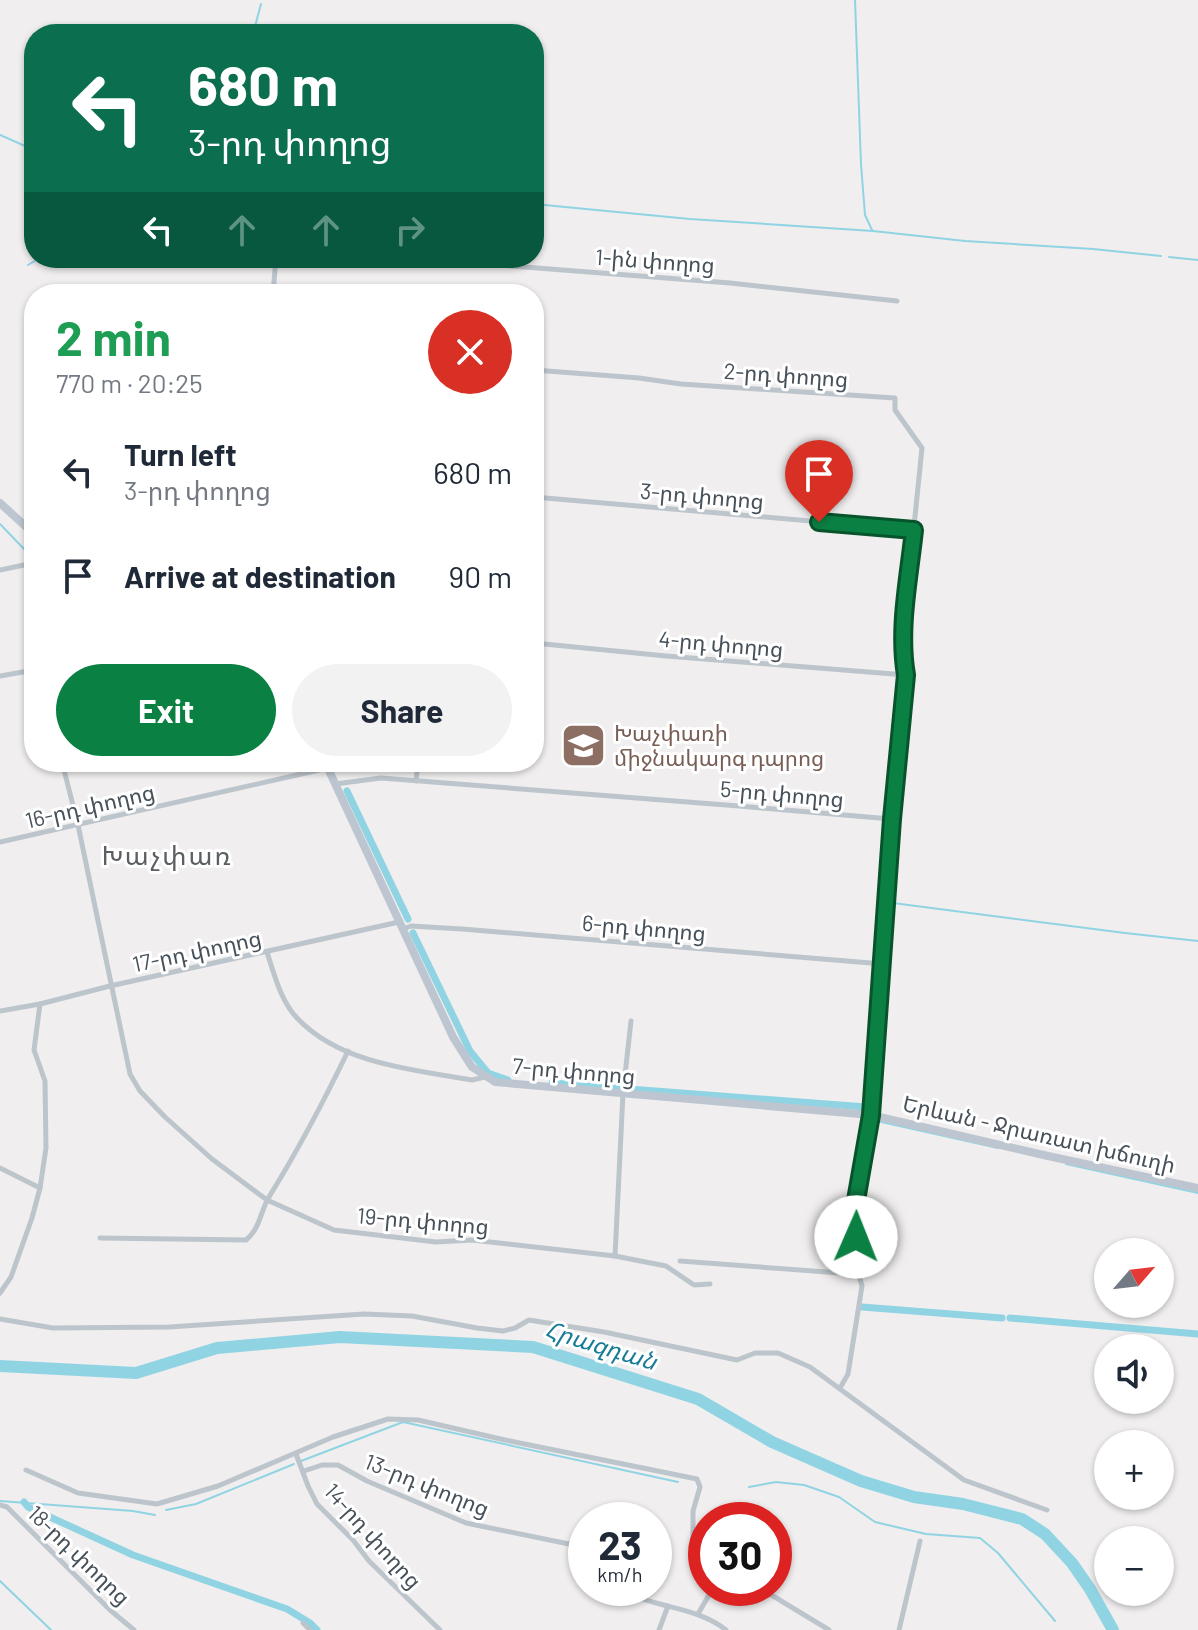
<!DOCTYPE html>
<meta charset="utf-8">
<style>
body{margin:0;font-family:Barlow,"Noto Sans Armenian",sans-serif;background:#f2f2f3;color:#1f2937;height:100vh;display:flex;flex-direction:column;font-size:30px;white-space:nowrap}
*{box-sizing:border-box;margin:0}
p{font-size:26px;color:#747a83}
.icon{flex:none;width:44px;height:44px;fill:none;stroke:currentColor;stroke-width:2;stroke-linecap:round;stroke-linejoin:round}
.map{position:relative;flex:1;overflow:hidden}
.drawer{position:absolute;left:24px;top:284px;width:520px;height:488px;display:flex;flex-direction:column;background:#fff;border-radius:32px;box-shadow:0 2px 6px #0004}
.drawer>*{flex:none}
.hud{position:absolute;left:24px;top:24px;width:520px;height:244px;border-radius:32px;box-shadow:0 2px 6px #0004;background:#0b6e4f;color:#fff;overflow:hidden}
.needle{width:52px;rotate:62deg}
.controls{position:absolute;left:1094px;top:1238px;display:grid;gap:16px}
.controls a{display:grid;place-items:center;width:80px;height:80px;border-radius:50%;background:#fff;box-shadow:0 2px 6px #0004;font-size:40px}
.speed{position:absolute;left:568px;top:1502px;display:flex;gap:16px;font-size:40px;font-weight:700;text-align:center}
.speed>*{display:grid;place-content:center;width:104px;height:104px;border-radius:50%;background:#fff;box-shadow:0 2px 6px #0004;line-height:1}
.speed small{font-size:20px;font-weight:400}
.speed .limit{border:12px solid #d22;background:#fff;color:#111}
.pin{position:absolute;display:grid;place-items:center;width:68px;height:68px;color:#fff;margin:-82px -34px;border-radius:50% 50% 50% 0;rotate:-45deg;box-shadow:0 0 8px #0007}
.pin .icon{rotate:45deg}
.me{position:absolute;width:88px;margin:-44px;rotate:1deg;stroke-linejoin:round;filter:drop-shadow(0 0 6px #0008)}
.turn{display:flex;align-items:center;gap:28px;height:168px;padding:0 32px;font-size:36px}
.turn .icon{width:104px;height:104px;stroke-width:2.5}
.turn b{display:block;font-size:56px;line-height:68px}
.lanes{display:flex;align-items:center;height:76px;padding:0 32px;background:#0003;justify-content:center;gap:40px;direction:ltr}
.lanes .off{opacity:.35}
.round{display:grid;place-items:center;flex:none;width:84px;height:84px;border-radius:42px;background:#f2f2f3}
.head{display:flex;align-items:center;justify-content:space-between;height:136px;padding:0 32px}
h1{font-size:48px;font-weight:700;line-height:60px;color:#1e9e55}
.action{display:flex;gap:16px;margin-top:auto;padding:16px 32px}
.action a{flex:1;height:92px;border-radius:48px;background:#0b8043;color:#fff;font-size:32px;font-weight:700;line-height:92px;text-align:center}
.action a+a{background:#f2f2f3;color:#1f2937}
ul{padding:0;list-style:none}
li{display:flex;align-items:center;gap:24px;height:104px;padding:0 32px}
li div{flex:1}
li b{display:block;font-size:30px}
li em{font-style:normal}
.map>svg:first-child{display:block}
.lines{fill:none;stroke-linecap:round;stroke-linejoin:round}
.stream{stroke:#90d4e4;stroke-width:2}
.canal{stroke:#90d4e4;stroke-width:7}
.river{stroke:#90d4e4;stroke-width:12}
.street{stroke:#bdc5cc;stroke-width:5}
.secondary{stroke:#bdc6d0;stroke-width:8}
.route-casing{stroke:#07532c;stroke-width:20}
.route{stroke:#0b8043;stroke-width:14}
.labels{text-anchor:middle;stroke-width:6;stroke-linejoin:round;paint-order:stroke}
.street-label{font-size:22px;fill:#47515a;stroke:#fff}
.education-label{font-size:22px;fill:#785e54;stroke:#fff;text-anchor:start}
.water-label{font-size:24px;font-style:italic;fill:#177c96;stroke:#fff}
.quarter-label{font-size:26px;letter-spacing:2px;fill:#5b5e62;stroke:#fff}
</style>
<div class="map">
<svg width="1198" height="1630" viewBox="0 0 1198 1630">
<rect width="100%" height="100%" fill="#f0eeee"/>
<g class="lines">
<g class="stream">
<polyline points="855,0 861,164 865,215 872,230"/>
<polyline points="253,34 261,4"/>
<polyline points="0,135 34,150"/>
<polyline points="534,204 690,219 873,231 965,241 1093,249 1161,256"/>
<polyline points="1169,257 1198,260"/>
<polyline points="266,258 269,259"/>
<polyline points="28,265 40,258"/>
<polyline points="0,524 27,552"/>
<polyline points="893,903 1125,933 1198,941"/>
<polyline points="877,1121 998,1148"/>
<polyline points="1066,1164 1198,1193"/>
<polyline points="301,1461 403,1422 678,1482"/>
<polyline points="749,1487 776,1482 804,1485 839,1497 875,1522 926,1534 980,1538 998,1553 1055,1621"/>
<polyline points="0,1501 133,1511 155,1515"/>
<polyline points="166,1510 196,1504 294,1464"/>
<polyline points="0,1581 51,1630"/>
</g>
<g class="canal">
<polyline points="347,791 408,919"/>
<polyline points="413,933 470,1051 488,1073 508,1080"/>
<polyline points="552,1083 622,1088"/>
<polyline points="629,1089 866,1107"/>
<polyline points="862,1307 1002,1318"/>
<polyline points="1010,1318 1198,1334"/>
<polyline points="24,1502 28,1507 133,1555 287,1609 310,1623 317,1630"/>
</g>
<polyline class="river" points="0,1366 136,1373 217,1348 340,1337 533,1347 698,1399 772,1442 861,1481 914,1497 963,1504 1022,1519 1045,1534 1072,1563 1090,1589 1113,1630"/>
<g class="street">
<polyline points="410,258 730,283 897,301"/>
<polyline points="273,294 276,258"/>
<polyline points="534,370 639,378 681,384 895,398 895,410 922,448 904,624 903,655 906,675 892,819 871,1115 855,1206 857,1268 862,1286 848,1374 840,1388"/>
<polyline points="534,497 914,530"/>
<polyline points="0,570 24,565 34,560"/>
<polyline points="534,643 666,656 906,675"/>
<polyline points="0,676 34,670"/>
<polyline points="62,762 78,825 130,1074 140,1091 165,1117 212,1159 267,1200 334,1230 436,1242 472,1240 615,1256 666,1266 694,1285 710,1284"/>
<polyline points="416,781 418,762"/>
<polyline points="335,784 381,778 739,806 891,819"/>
<polyline points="0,842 328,768"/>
<polyline points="403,929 411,926 462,929 883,964"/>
<path d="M267 952C274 974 281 1002 298 1019 341 1064 414 1070 472 1080L485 1077"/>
<polyline points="0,1011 40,1004 110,986 399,922"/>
<polyline points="0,1168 40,1188"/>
<path d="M100 1238 246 1240C260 1229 260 1212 269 1197 298 1150 324 1101 348 1051"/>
<polyline points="615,1256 623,1093 631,1021"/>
<polyline points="680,1261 840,1273 857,1268"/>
<polyline points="0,1293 11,1277 32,1218 40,1188 46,1148 45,1081 34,1050 40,1004"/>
<polyline points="0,1319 53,1328 169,1327 364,1314 412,1316 477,1328 503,1331 515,1328 529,1320 604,1332 737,1360 755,1353 778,1353 810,1367 964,1480 1047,1510"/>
<polyline points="296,1454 308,1486 317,1504 353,1540 369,1561 440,1630"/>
<polyline points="26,1470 78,1493 157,1504 218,1486 333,1437 388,1419 418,1420 505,1440 697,1479 700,1487 693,1511 693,1541 706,1557"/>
<polyline points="304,1471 322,1465 338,1465 367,1481 466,1523 569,1544 586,1554"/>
<polyline points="0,1505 7,1507 110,1610 134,1630"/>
<path d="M619 1588C652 1609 695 1605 726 1630"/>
<polyline points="760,1588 829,1630"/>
<polyline points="698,1614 713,1588"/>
<polyline points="303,1623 310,1630"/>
<polyline points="659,1630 668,1606"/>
<polyline points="899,1630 920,1541"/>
</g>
<g class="secondary">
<polyline points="0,503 34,534"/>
<polyline points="325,762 453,1037 472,1067 495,1082 871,1115 1048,1156 1198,1188"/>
</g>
</g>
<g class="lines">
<defs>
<path id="route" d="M819 522 914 530C909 578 898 628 906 675L892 819 871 1115 855 1206 856 1237"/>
</defs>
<use href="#route" class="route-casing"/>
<use href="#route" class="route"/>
</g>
<defs>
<symbol id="school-square" viewBox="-11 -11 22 22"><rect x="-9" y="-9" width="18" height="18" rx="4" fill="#8d6e63" stroke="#fff"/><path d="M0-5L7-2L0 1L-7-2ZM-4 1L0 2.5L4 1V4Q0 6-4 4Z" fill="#fff"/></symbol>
</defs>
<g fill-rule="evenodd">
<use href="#school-square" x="558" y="720" width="51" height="51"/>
</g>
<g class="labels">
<g class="street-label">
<text transform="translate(655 261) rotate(4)" y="8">1-ին փողոց</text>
<text transform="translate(786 375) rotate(4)" y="8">2-րդ փողոց</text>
<text transform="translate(702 496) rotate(5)" y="8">3-րդ փողոց</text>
<text transform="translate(721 644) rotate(5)" y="8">4-րդ փողոց</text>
<text transform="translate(782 794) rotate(5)" y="8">5-րդ փողոց</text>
<text transform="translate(90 806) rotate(-13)" y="8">16-րդ փողոց</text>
<text transform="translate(644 928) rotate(5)" y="8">6-րդ փողոց</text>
<text transform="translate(197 951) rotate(-12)" y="8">17-րդ փողոց</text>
<text transform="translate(574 1071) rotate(5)" y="8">7-րդ փողոց</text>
<text transform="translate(1039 1134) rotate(13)" y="8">Երևան - Ջրառատ խճուղի</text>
<text transform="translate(423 1221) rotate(5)" y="8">19-րդ փողոց</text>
<text transform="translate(427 1485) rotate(22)" y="8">13-րդ փողոց</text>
<text transform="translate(373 1536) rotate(48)" y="8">14-րդ փողոց</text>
<text transform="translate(79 1555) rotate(44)" y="8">18-րդ փողոց</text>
</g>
<g class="education-label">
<text x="614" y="741">Խաչփառի<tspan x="614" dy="25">միջնակարգ դպրոց</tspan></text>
</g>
<g class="water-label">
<text transform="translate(601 1346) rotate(17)" y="8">Հրազդան</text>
</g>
<g class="quarter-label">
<text x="167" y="865">Խաչփառ</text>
</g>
</g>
</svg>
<div class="controls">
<a><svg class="needle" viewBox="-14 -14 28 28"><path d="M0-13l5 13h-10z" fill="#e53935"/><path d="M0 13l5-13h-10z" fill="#747a83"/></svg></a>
<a><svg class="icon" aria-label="sound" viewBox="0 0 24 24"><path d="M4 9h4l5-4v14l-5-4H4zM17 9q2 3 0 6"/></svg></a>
<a>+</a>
<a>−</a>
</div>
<div class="speed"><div>23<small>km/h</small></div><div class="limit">30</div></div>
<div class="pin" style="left:819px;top:522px;background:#d93025"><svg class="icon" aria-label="arrive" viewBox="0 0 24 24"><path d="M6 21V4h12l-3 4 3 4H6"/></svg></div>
<svg class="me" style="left:856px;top:1237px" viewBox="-20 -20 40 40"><circle r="19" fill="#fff"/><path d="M0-13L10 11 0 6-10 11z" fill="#0b8043"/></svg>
<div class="hud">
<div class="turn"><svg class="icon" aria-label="left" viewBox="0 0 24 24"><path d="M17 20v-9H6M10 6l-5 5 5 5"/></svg><div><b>680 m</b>3-րդ փողոց</div></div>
<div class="lanes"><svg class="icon" aria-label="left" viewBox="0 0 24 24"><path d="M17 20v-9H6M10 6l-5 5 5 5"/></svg><svg class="icon off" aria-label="ahead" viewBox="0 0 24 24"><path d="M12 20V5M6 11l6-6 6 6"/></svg><svg class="icon off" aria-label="ahead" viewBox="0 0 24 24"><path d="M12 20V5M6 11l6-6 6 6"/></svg><svg class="icon off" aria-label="right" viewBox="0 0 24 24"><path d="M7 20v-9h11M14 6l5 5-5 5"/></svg></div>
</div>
<section class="drawer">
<div class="head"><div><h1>2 min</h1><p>770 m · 20:25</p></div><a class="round" style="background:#d93025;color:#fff"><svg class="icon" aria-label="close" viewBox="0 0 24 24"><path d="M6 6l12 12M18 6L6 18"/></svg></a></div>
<ul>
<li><svg class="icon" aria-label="left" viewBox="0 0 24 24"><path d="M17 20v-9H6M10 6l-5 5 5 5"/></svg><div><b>Turn left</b><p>3-րդ փողոց</p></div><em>680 m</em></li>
<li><svg class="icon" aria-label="arrive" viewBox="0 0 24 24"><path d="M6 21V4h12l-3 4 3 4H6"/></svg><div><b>Arrive at destination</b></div><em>90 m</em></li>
</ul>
<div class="action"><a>Exit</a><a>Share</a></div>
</section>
</div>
